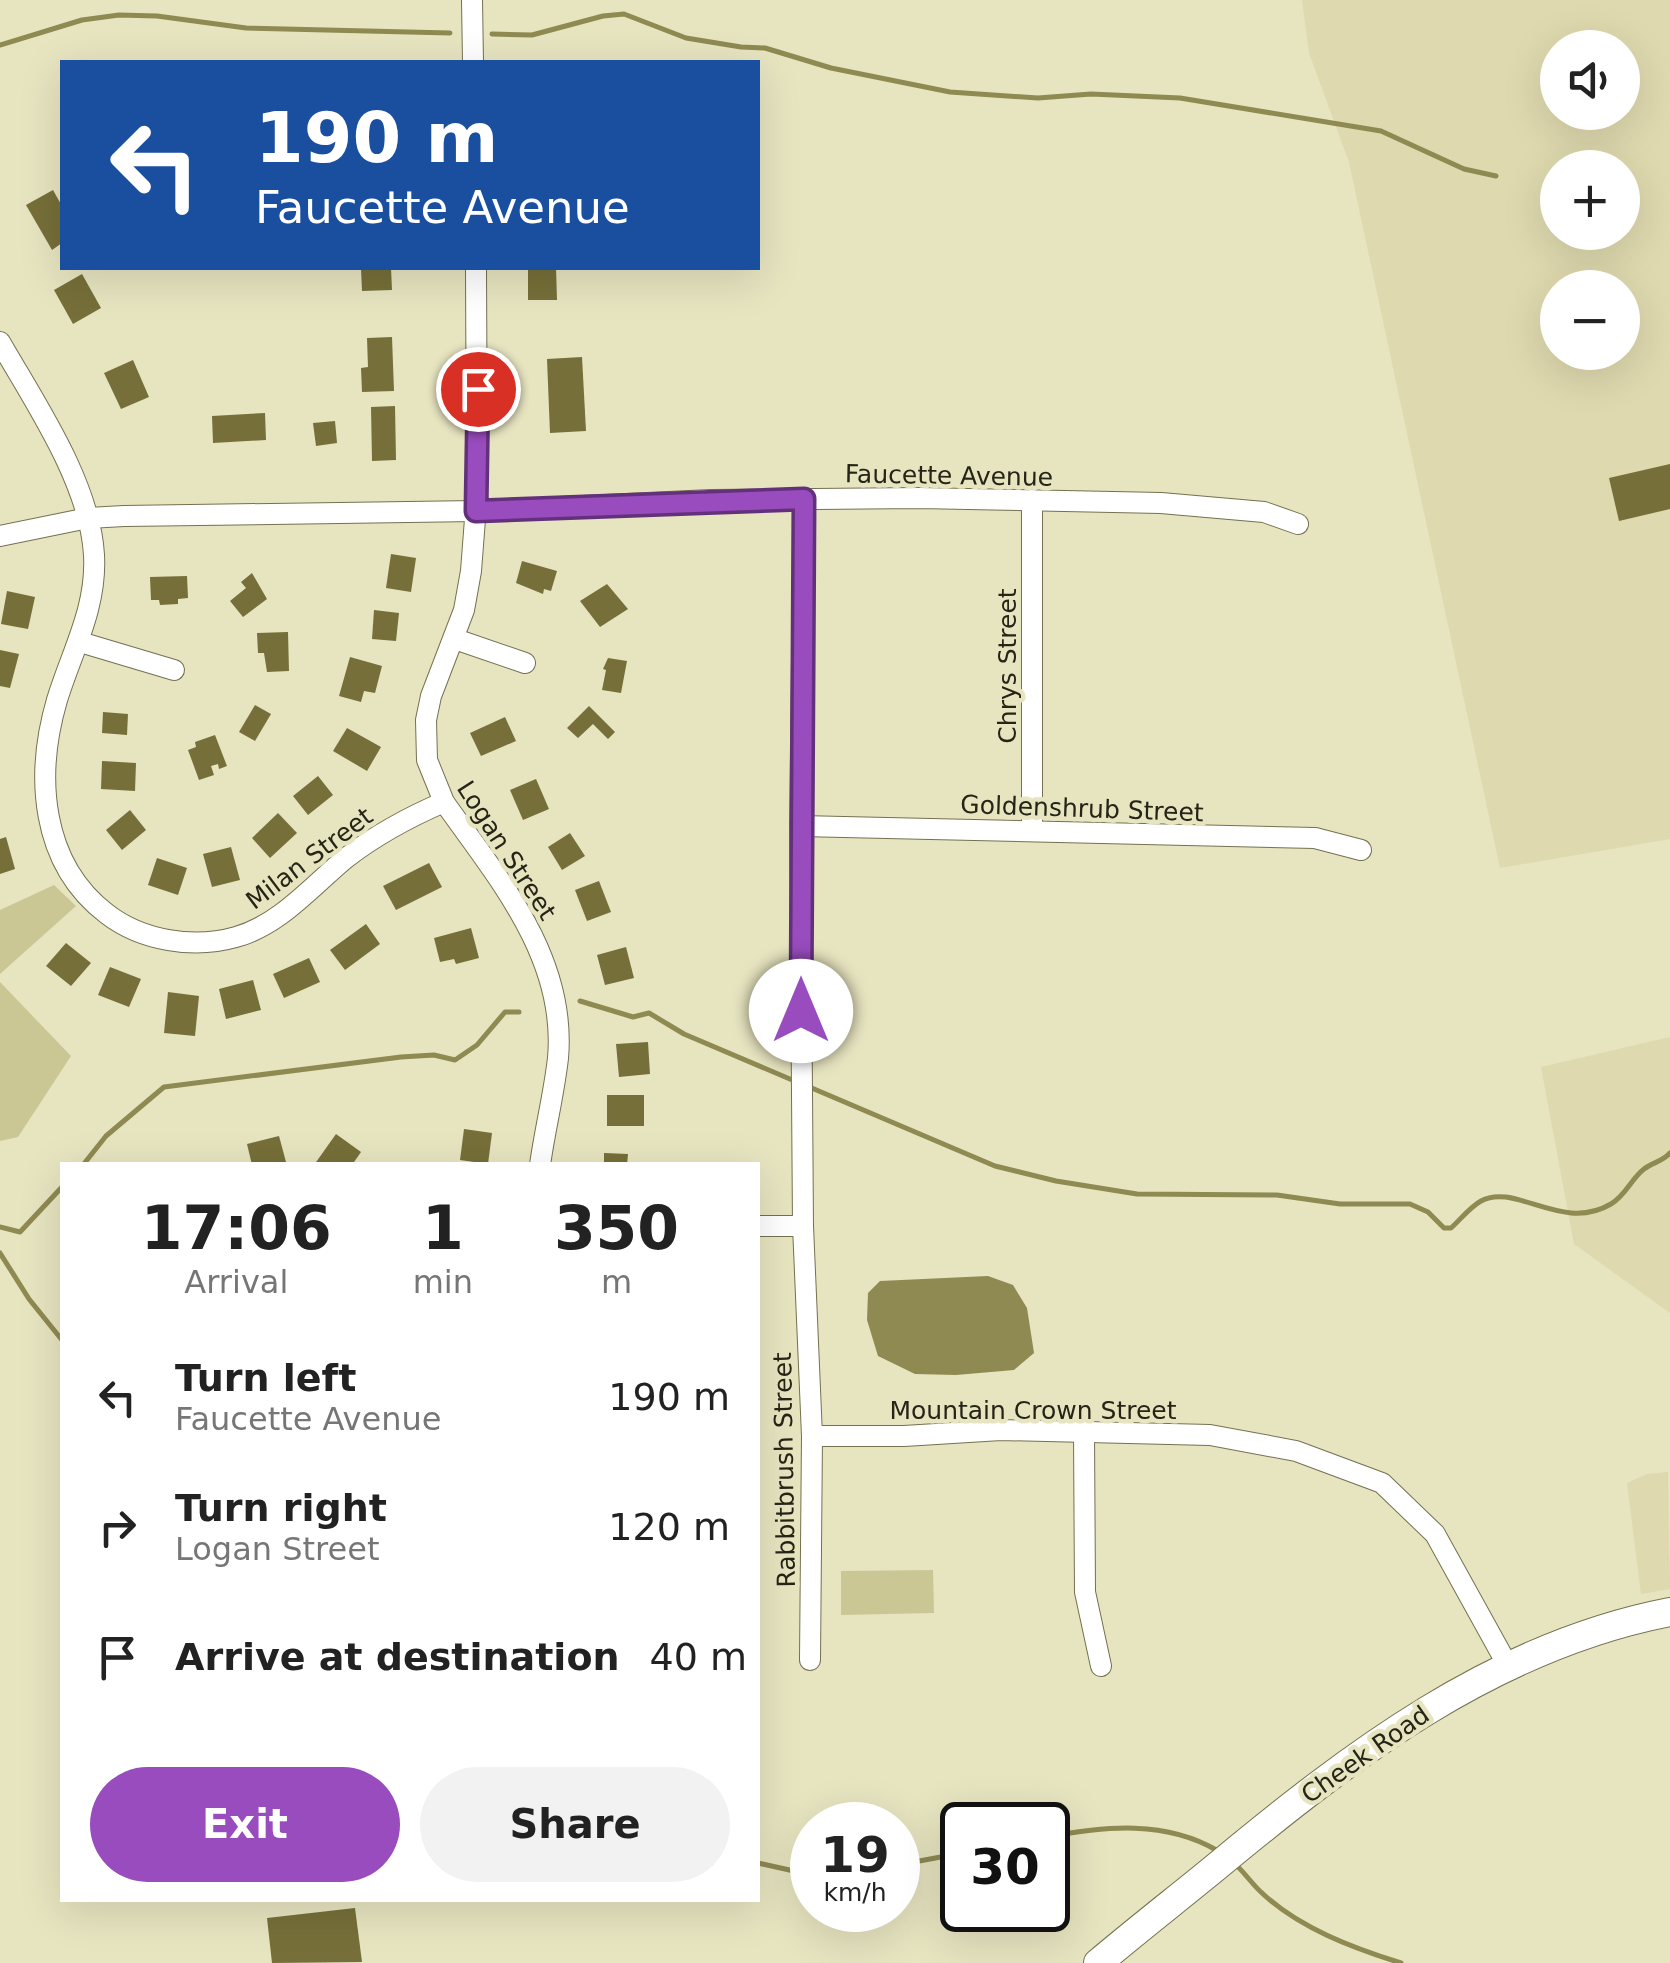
<!DOCTYPE html>
<meta charset="utf-8">
<style>
body{margin:0;font-family:"DejaVu Sans",sans-serif;background:#f2f2f2;color:#222;height:100vh;display:flex;flex-direction:column;font-size:38px;white-space:nowrap}
*{box-sizing:border-box;margin:0}
p{font-size:32px;color:#767676}
.icon{flex:none;width:55px;height:55px;fill:none;stroke:currentColor;stroke-width:2;stroke-linecap:round;stroke-linejoin:round}
.map{position:relative;flex:1;overflow:hidden}
.sheet{position:absolute;left:60px;top:1162px;width:700px;height:740px;display:flex;flex-direction:column;background:#fff;border-radius:0px;box-shadow:0 10px 40px #0002}
.sheet>*{flex:none}
.banner{position:absolute;left:60px;top:60px;width:700px;height:210px;border-radius:0px;box-shadow:0 10px 40px #0002;background:#1a4fa0;color:#fff;overflow:hidden}
.controls{position:absolute;left:1540px;top:30px;display:grid;gap:20px}
.controls a{display:grid;place-items:center;width:100px;height:100px;border-radius:50%;background:#fff;box-shadow:0 10px 40px #0002;font-size:50px}
.speed{position:absolute;left:790px;top:1802px;display:flex;gap:20px;font-size:50px;font-weight:700;text-align:center}
.speed>*{display:grid;place-content:center;width:130px;height:130px;border-radius:50%;background:#fff;box-shadow:0 10px 40px #0002;line-height:1}
.speed small{font-size:25px;font-weight:400}
.speed .limit{border:5px solid #111;border-radius:15px;background:#fff;color:#111}
.pin{position:absolute;display:grid;place-items:center;width:85px;height:85px;color:#fff;margin:-42px;border:5px solid #fff;border-radius:50%;box-shadow:0 2px 10px #0007}
.me{position:absolute;width:110px;margin:-55px;rotate:0deg;stroke-linejoin:round;filter:drop-shadow(0 0 8px #0008)}
.turn{display:flex;align-items:center;gap:35px;height:210px;padding:0 30px;font-size:45px}
.turn .icon{width:130px;height:130px;stroke-width:2.5}
.turn b{display:block;font-size:70px;line-height:85px}
.eta{display:flex;justify-content:space-evenly;align-items:center;height:170px;text-align:center}
.eta b{font-size:60px;font-weight:600;line-height:70px}
.cta{display:flex;gap:20px;margin-top:auto;padding:20px 30px}
.cta a{flex:1;height:115px;border-radius:60px;background:#984cbd;color:#fff;font-size:40px;font-weight:600;line-height:115px;text-align:center}
.cta a+a{background:#f2f2f2;color:#222}
ul{padding:0;list-style:none}
li{display:flex;align-items:center;gap:30px;height:130px;padding:0 30px}
li div{flex:1}
li b{display:block;font-size:38px}
li em{font-style:normal}
.map>svg:first-child{display:block}
.built{fill:#ded9ae;fill-rule:evenodd}
.green{fill:#cbc795}
.water{fill:#8f8952}
.lines{fill:none;stroke-linecap:round;stroke-linejoin:round}
.stream{stroke:#8f8952;stroke-width:5}
.building{fill:#766f39}
.street-casing{stroke:#747150;stroke-width:22}
.secondary-casing{stroke:#747150;stroke-width:30}
.street{stroke:#fff;stroke-width:20}
.secondary{stroke:#fff;stroke-width:28}
.route-casing{stroke:#63317b;stroke-width:25}
.route{stroke:#984cbd;stroke-width:18}
.labels{text-anchor:middle;stroke-width:9;stroke-linejoin:round;paint-order:stroke}
.street-label{font-size:25px;fill:#252417;stroke:#e7e4c0}
</style>
<div class="map">
<svg width="1670" height="1963" viewBox="0 0 1670 1963">
<rect width="100%" height="100%" fill="#e7e4c0"/>
<g class="built">
<path d="M1302 0H1670V839L1500 868 1349 162 1309 53ZM1558 48H1622V112H1558ZM1558 168H1622V232H1558ZM1558 288H1622V352H1558Z"/>
<polygon points="1670,1037 1670,1313 1574,1244 1541,1067"/>
<polygon points="1668,1472 1670,1589 1641,1594 1627,1483 1647,1474"/>
</g>
<g class="green">
<polygon points="54,885 76,906 0,974 0,910"/>
<polygon points="0,982 71,1056 18,1137 0,1141"/>
<polygon points="933,1570 934,1613 841,1615 841,1571"/>
</g>
<polygon class="water" points="988,1276 1013,1285 1027,1308 1034,1353 1014,1370 956,1375 915,1374 878,1356 867,1320 868,1293 880,1281"/>
<g class="lines">
<g class="stream">
<polyline points="492,34 532,35 603,16 624,14 686,38 741,47 765,48 831,68 950,92 1038,98 1091,94 1180,98 1381,131 1464,169 1496,176"/>
<polyline points="0,45 82,20 119,15 157,16 246,28 450,33"/>
<polyline points="580,1001 633,1017 649,1013 684,1034 797,1082"/>
<path d="M807 1086 995 1166 1056 1181 1137 1194 1277 1195 1340 1204H1410L1428 1212 1444 1228H1451C1460 1220 1470 1207 1481 1201 1515 1182 1562 1233 1611 1204 1626 1195 1631 1179 1644 1169 1653 1162 1662 1162 1670 1153"/>
<polyline points="83,1165 106,1136 164,1087 401,1057 434,1055 455,1060 477,1045 505,1012 519,1012"/>
<polyline points="0,1227 20,1232 62,1187"/>
<polyline points="0,1253 29,1299 62,1340"/>
<path d="M1048 1837C1105 1826 1166 1820 1218 1851"/>
<polyline points="758,1863 812,1875"/>
<path d="M1235 1864C1245 1873 1252 1884 1262 1893 1299 1928 1353 1948 1401 1963"/>
<polyline points="898,1865 962,1853"/>
</g>
</g>
<g class="building">
<polygon points="53,190 62,206 62,243 52,250 26,205"/>
<polygon points="361,268 391,268 392,290 362,291"/>
<polygon points="528,268 556,268 557,300 528,300"/>
<polygon points="82,274 101,308 73,324 54,290"/>
<polygon points="392,337 394,391 362,392 361,368 368,367 367,338"/>
<polygon points="582,357 586,431 550,433 547,359"/>
<polygon points="133,360 149,397 121,409 104,373"/>
<polygon points="395,406 396,460 372,461 371,407"/>
<polygon points="265,413 266,440 213,443 212,416"/>
<polygon points="335,421 337,443 316,446 313,423"/>
<polygon points="1670,464 1670,509 1619,521 1609,478"/>
<polygon points="391,554 416,558 411,592 386,588"/>
<polygon points="522,561 557,571 551,591 544,589 543,594 516,583"/>
<polygon points="252,573 267,599 243,617 230,601 246,588 241,582"/>
<polygon points="187,576 188,598 178,599 178,604 160,605 159,600 151,600 150,577"/>
<polygon points="607,584 628,609 600,627 580,601"/>
<polygon points="7,591 35,597 28,629 1,624"/>
<polygon points="374,610 399,613 396,641 372,639"/>
<polygon points="288,632 289,671 267,672 264,653 258,653 257,633"/>
<polygon points="0,650 19,654 10,688 0,686"/>
<polygon points="350,657 382,666 375,693 364,691 361,702 339,696"/>
<polygon points="608,658 627,661 621,693 602,690 606,670 603,669"/>
<polygon points="255,705 271,714 255,741 239,732"/>
<polygon points="589,706 615,732 608,739 593,724 578,738 567,728"/>
<polygon points="103,712 128,714 127,735 102,733"/>
<polygon points="505,717 516,741 481,756 470,733"/>
<polygon points="347,728 381,747 367,771 333,751"/>
<polygon points="215,735 227,766 219,769 218,764 211,766 214,775 199,780 188,750 196,747 195,742"/>
<polygon points="102,761 136,763 135,791 101,789"/>
<polygon points="318,776 333,795 308,815 293,796"/>
<polygon points="536,779 549,809 523,820 510,790"/>
<polygon points="130,810 146,830 122,850 106,830"/>
<polygon points="278,813 297,833 270,858 252,838"/>
<polygon points="570,833 585,856 562,870 548,847"/>
<polygon points="6,837 15,869 0,874 0,839"/>
<polygon points="231,847 240,880 212,887 203,854"/>
<polygon points="157,858 187,868 178,895 148,885"/>
<polygon points="429,863 442,887 396,910 383,886"/>
<polygon points="599,881 611,912 587,921 575,890"/>
<polygon points="366,924 380,944 345,970 330,950"/>
<polygon points="471,928 479,958 456,964 454,959 440,962 434,938"/>
<polygon points="66,943 91,963 71,986 46,966"/>
<polygon points="626,947 634,978 605,985 597,955"/>
<polygon points="309,958 320,982 284,998 273,974"/>
<polygon points="110,967 141,979 129,1007 98,995"/>
<polygon points="253,980 261,1010 226,1019 219,989"/>
<polygon points="168,992 199,996 195,1036 164,1033"/>
<polygon points="648,1042 650,1074 619,1077 616,1044"/>
<rect x="607" y="1095" width="37" height="31"/>
<polygon points="464,1129 492,1133 488,1164 460,1160"/>
<polygon points="336,1134 361,1152 352,1165 314,1165"/>
<polygon points="279,1136 286,1162 252,1165 247,1144"/>
<polygon points="604,1153 628,1154 627,1165 604,1165"/>
<polygon points="355,1908 362,1962 272,1963 267,1918"/>
</g>
<g class="lines">
<defs>
<g id="street">
<polyline points="472,0 473,62"/>
<path d="M476 268 477 493 471 571 464 610 431 696 426 720 427 760 444 802C498 878 567 958 558 1058 554 1094 545 1129 540 1165"/>
<path d="M0 342C35 403 90 483 94 555 97 608 72 651 57 700 35 775 40 863 107 914 142 941 194 949 236 937 280 925 312 886 346 858 376 835 409 817 444 802"/>
<polyline points="804,499 800,826 803,1226 812,1436 810,1660"/>
<polyline points="0,536 88,518 124,516 476,511 711,500 919,498 1161,503 1264,512 1298,524"/>
<polyline points="455,639 525,663"/>
<polyline points="80,642 174,670"/>
<polyline points="800,826 1315,838 1361,850"/>
<polyline points="1032,831 1032,500"/>
<polyline points="758,1226 803,1226"/>
<polyline points="1084,1434 1085,1592 1101,1666"/>
<polyline points="812,1436 904,1436 1001,1430 1210,1435 1296,1451 1382,1483 1435,1534 1508,1666"/>
</g>
<path id="secondary" d="M1098 1963C1137 1930 1177 1899 1216 1867 1351 1755 1494 1646 1670 1612"/>
</defs>
<use href="#street" class="street-casing"/>
<use href="#secondary" class="secondary-casing"/>
<use href="#street" class="street"/>
<use href="#secondary" class="secondary"/>
</g>
<g class="lines">
<defs>
<polyline id="route" points="478,389 476,511 804,499 801,1011"/>
</defs>
<use href="#route" class="route-casing"/>
<use href="#route" class="route"/>
</g>
<g class="labels">
<g class="street-label">
<text transform="translate(949 475) rotate(1)" y="9">Faucette Avenue</text>
<text transform="translate(1007 666) rotate(-90)" y="9">Chrys Street</text>
<text transform="translate(1082 808) rotate(2)" y="9">Goldenshrub Street</text>
<text transform="translate(507 850) rotate(57)" y="9">Logan Street</text>
<text transform="translate(309 858) rotate(-37)" y="9">Milan Street</text>
<text x="1033" y="1419">Mountain Crown Street</text>
<text transform="translate(784 1470) rotate(-91)" y="9">Rabbitbrush Street</text>
<text transform="translate(1365 1754) rotate(-35)" y="9">Cheek Road</text>
</g>
</g>
</svg>
<div class="controls">
<a><svg class="icon" aria-label="sound" viewBox="0 0 24 24"><path d="M4 9h4l5-4v14l-5-4H4zM17 9q2 3 0 6"/></svg></a>
<a>+</a>
<a>−</a>
</div>
<div class="speed"><div>19<small>km/h</small></div><div class="limit">30</div></div>
<div class="pin" style="left:478px;top:389px;background:#d93025"><svg class="icon" aria-label="arrive" viewBox="0 0 24 24"><path d="M6 21V4h12l-3 4 3 4H6"/></svg></div>
<svg class="me" style="left:801px;top:1011px" viewBox="-20 -20 40 40"><circle r="19" fill="#fff"/><path d="M0-13L10 11 0 6-10 11z" fill="#984cbd"/></svg>
<div class="banner">
<div class="turn"><svg class="icon" aria-label="left" viewBox="0 0 24 24"><path d="M17 20v-9H6M10 6l-5 5 5 5"/></svg><div><b>190 m</b>Faucette Avenue</div></div>
</div>
<section class="sheet">
<div class="eta">
<div><b>17:06</b><p>Arrival</p></div>
<div><b>1</b><p>min</p></div>
<div><b>350</b><p>m</p></div>
</div>
<ul>
<li><svg class="icon" aria-label="left" viewBox="0 0 24 24"><path d="M17 20v-9H6M10 6l-5 5 5 5"/></svg><div><b>Turn left</b><p>Faucette Avenue</p></div><em>190 m</em></li>
<li><svg class="icon" aria-label="right" viewBox="0 0 24 24"><path d="M7 20v-9h11M14 6l5 5-5 5"/></svg><div><b>Turn right</b><p>Logan Street</p></div><em>120 m</em></li>
<li><svg class="icon" aria-label="arrive" viewBox="0 0 24 24"><path d="M6 21V4h12l-3 4 3 4H6"/></svg><div><b>Arrive at destination</b></div><em>40 m</em></li>
</ul>
<div class="cta"><a>Exit</a><a>Share</a></div>
</section>
</div>
